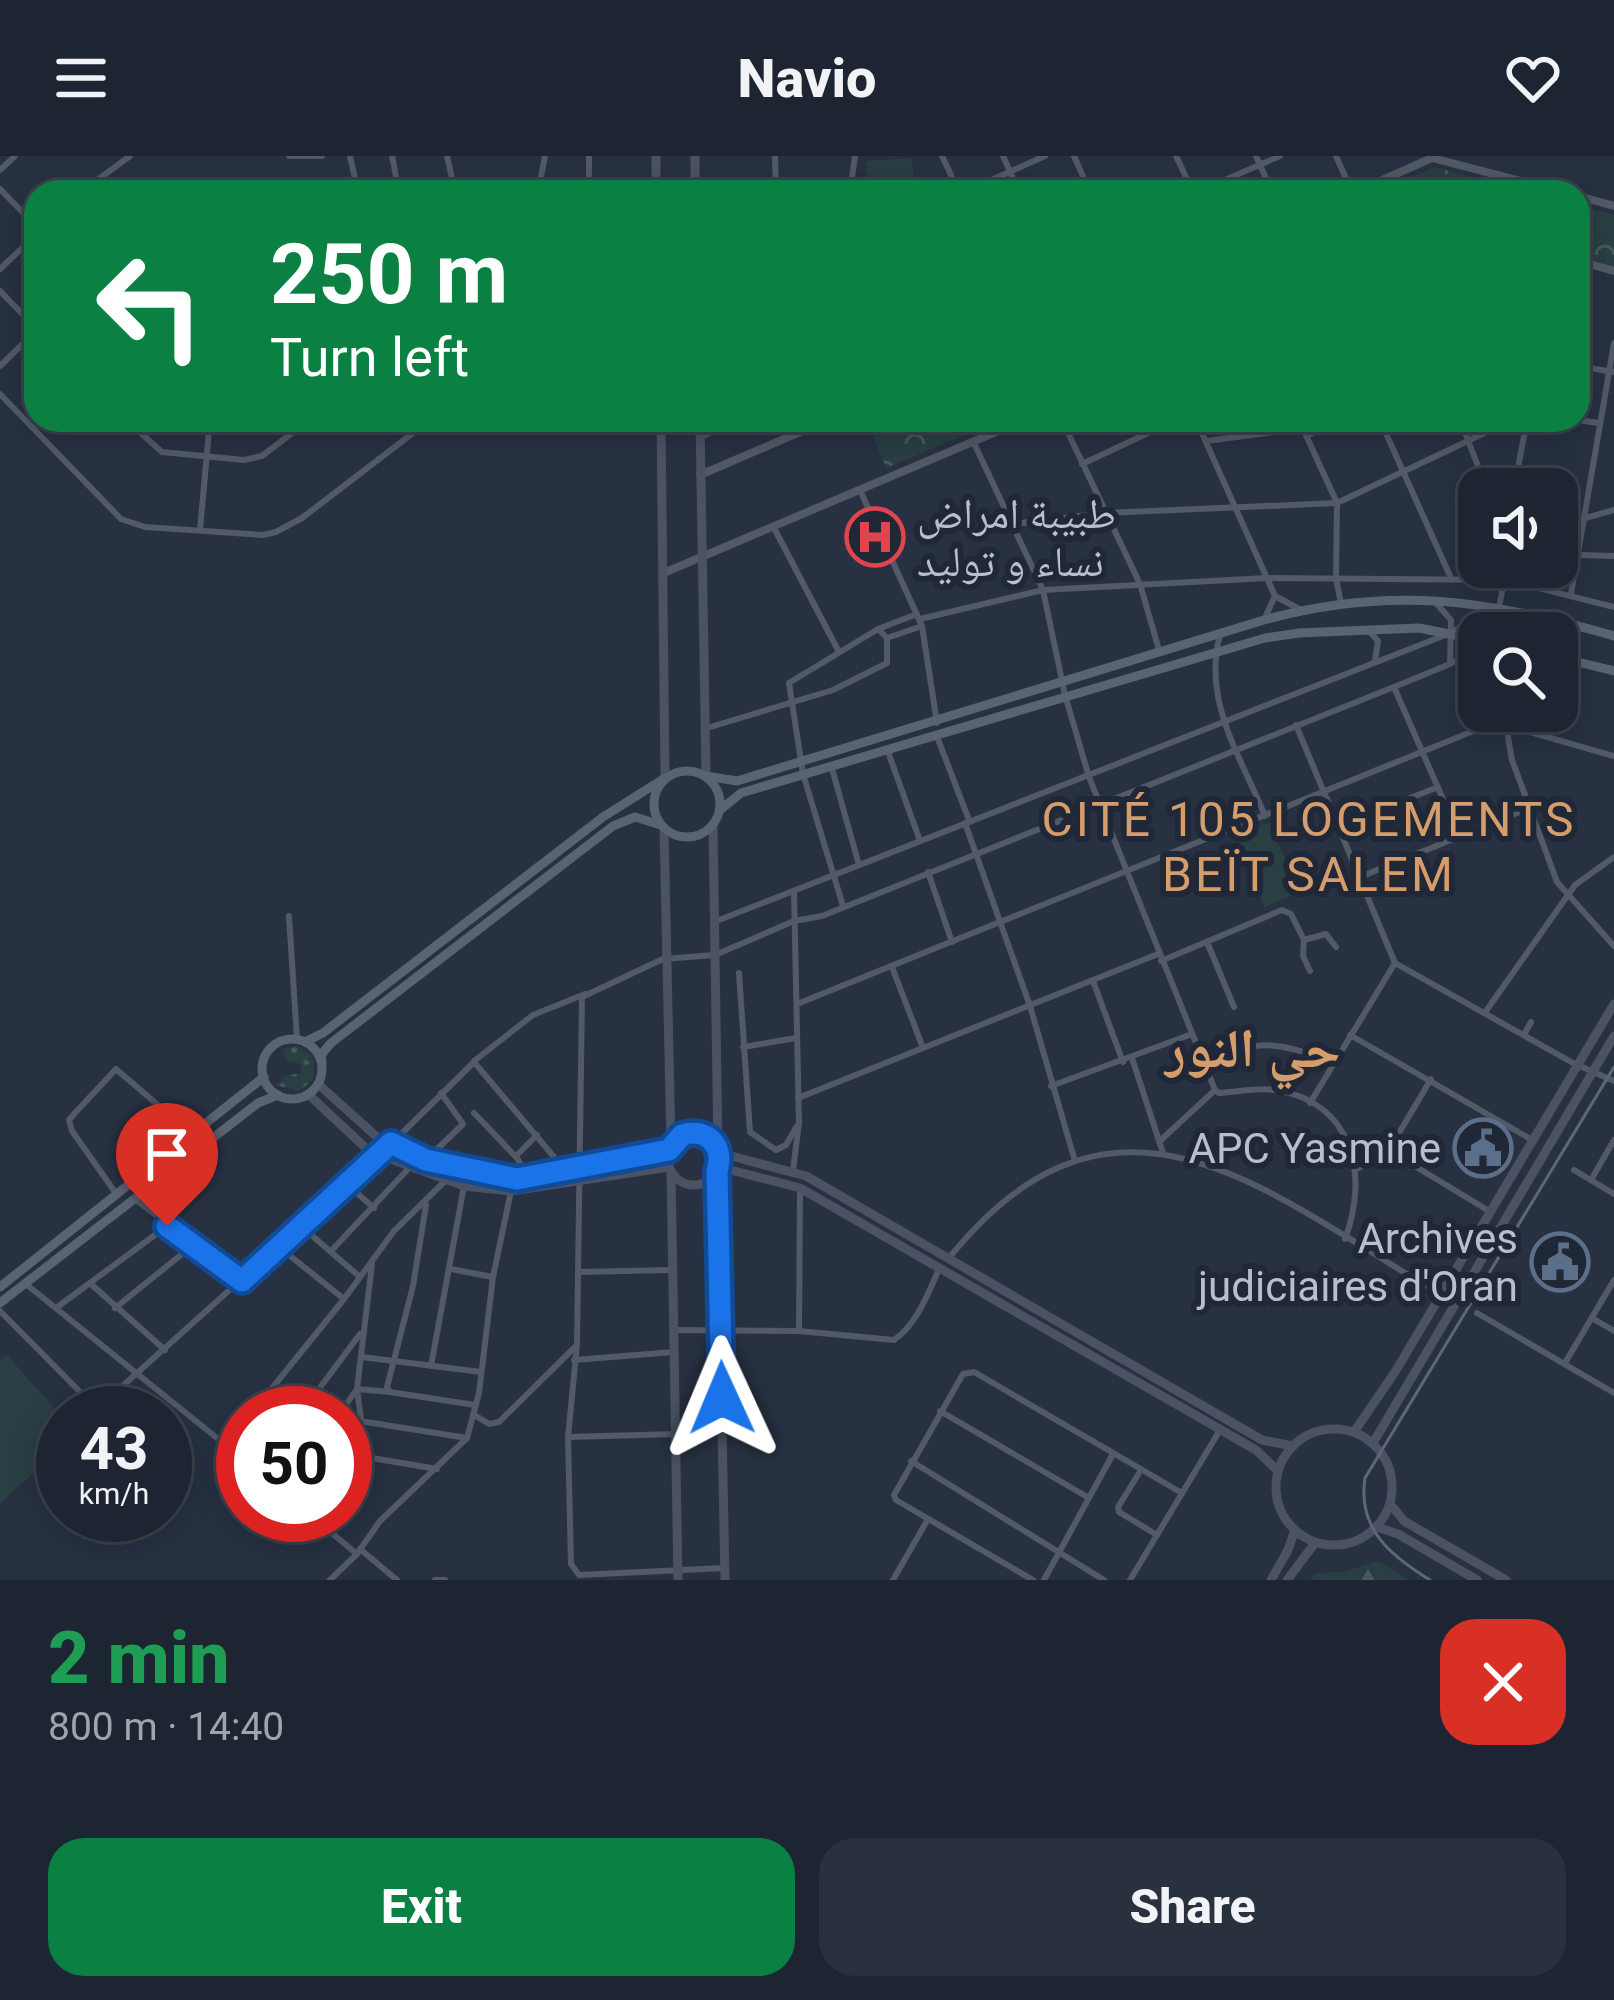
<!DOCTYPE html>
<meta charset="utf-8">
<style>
body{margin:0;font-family:Roboto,"Noto Naskh Arabic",sans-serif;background:#2a313e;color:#f1f3f6;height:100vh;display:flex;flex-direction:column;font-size:45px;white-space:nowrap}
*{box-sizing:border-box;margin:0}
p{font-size:39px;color:#a0a5ac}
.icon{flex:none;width:66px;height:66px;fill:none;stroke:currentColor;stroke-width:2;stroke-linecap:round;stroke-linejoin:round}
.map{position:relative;height:1424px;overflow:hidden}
.details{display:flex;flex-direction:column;background:#1d2532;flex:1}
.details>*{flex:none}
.hud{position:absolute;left:24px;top:24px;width:1566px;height:252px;border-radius:36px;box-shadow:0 6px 30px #0003,0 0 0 3px #3b424d;background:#0b8043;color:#fff;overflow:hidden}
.controls{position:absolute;left:1458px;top:312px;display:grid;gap:24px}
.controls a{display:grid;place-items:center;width:120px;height:120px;border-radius:24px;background:#1d2532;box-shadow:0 6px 30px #0003,0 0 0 3px #3b424d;font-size:60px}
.speed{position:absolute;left:36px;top:1230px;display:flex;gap:24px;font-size:60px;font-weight:700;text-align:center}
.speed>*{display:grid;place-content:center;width:156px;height:156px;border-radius:50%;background:#1d2532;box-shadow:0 6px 30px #0003,0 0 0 3px #3b424d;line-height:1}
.speed small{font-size:30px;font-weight:400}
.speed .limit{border:18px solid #d22;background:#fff;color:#111}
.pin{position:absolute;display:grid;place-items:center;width:102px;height:102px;color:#fff;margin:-123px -51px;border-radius:50% 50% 50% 0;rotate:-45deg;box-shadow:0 0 12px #0007}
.pin .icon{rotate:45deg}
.me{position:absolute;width:132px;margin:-66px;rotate:359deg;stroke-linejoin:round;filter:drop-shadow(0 0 9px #0008)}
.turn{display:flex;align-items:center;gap:42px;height:252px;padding:0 48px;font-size:54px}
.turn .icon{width:156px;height:156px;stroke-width:2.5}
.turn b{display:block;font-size:84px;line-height:102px}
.round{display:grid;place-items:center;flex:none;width:126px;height:126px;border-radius:36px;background:#2a313e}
.head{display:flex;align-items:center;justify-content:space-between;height:204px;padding:0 48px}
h1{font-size:72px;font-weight:800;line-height:90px;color:#1e9e55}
.button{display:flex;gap:24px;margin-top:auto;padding:24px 48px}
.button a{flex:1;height:138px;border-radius:36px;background:#0b8043;color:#fff;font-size:48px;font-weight:800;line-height:138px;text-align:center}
.button a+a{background:#2a313e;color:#f1f3f6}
header{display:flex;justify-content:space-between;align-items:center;height:156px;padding:0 48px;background:#1d2532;font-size:54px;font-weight:800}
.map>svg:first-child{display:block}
.grass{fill:url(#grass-dots)}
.forest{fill:url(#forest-firs)}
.park{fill:url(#park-crowns)}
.pitch{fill:#293f43}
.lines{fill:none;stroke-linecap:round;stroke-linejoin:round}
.minor{stroke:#515a66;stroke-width:6}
.tertiary{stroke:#515a66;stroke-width:8}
.secondary{stroke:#4a5264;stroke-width:9}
.primary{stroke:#5a6371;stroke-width:9}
.tram{stroke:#5e6778;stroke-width:3}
.route-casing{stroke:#114b97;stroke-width:30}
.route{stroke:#1a73e8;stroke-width:21}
.labels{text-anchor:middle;stroke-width:12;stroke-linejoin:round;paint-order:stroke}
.poi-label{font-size:42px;fill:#b8bfcb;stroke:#202837;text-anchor:end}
.quarter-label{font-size:48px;letter-spacing:3px;fill:#d49d6b;stroke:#202837}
.district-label{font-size:54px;font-weight:bold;fill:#d49d6b;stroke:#202837}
</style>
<header><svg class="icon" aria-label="menu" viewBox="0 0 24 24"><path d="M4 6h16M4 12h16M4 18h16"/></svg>Navio<svg class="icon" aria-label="heart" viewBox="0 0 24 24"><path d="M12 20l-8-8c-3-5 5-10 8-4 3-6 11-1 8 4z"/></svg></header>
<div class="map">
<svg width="1614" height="1424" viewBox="0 0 1614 1424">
<defs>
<pattern id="grass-dots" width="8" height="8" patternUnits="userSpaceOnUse" patternTransform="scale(3)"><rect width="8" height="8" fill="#293f43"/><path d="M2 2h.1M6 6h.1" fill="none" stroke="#46595d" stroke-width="1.8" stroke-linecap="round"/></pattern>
<pattern id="forest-firs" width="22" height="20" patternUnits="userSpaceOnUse" patternTransform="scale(3)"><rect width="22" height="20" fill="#293f43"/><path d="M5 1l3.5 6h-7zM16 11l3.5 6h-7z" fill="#46595d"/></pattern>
<pattern id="park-crowns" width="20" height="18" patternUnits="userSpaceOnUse" patternTransform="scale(3)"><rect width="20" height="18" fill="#293f43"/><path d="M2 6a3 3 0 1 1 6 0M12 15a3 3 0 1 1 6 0" fill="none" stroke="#46595d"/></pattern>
</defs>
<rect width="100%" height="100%" fill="#273142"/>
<polygon class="grass" points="298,890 313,901 303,906 314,903 313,924 299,935 275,929 288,919 301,917 301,908 288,905 282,893"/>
<polygon class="forest" points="1379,1405 1409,1424 1311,1424 1316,1417 1344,1416"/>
<g class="park">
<polygon points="1435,11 1528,36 1377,36"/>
<polygon points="1578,50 1614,59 1614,118 1578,108"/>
<polygon points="867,264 1000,264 886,312"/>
</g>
<g class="pitch">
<polygon points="911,2 915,32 869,32 866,5"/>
<polygon points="1270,666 1298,737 1264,751 1235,679"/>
<polygon points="7,1199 63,1262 63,1289 0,1348 0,1205"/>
</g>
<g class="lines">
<g class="minor">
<polyline points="289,0 322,0"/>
<polyline points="350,0 358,36"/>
<polyline points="392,0 399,36"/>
<polyline points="447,0 455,36"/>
<polyline points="589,0 589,36"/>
<polyline points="775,0 776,36"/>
<polyline points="942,0 959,36"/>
<polyline points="1003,0 1019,36"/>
<polyline points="1074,0 1090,36"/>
<polyline points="1176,0 1193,36"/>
<polyline points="1256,0 1272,36"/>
<polyline points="1336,0 1352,36"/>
<polyline points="0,14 15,0"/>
<polyline points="0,33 36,70"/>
<polyline points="81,36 130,0"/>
<polyline points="421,36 453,29"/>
<polyline points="538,36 545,0"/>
<polyline points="850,36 855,0"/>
<polyline points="965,36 1045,0"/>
<polyline points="1197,36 1280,0"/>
<polyline points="0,113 36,79"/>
<polyline points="0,135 36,172"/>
<polyline points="0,210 36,175"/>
<polyline points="1578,210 1614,216"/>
<polyline points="0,238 121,363 145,371 263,379 276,376 302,362 430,264"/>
<polyline points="126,264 162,296 244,304 262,300 309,264"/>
<polyline points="1062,264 1140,428 1159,494"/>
<polyline points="1196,264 1275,440"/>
<polyline points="1299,264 1337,347 1336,423 1341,447"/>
<polyline points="1380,264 1451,422"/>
<polyline points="1460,264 1487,333"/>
<polyline points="1578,264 1598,267"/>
<polyline points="1306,280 1340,264"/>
<polyline points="700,281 740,264"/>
<path d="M973 285 1043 434 1065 539 1089 621 1215 934 1219 937C1239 936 1256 931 1276 934 1354 947 1369 1019 1345 1083"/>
<polyline points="1207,285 1303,272"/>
<polyline points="1082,308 1176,264"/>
<polyline points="1514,333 1527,264"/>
<polyline points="1013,368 1105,357 1337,347 1512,264"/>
<polyline points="1557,370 1614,354"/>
<polyline points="774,372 839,496"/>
<polyline points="200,374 210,264"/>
<polyline points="1579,399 1614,400"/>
<polyline points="1571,438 1614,187"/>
<polyline points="1435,446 1451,464 1450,508"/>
<polyline points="920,463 1043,434 1267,422 1507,424 1614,451"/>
<polyline points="1264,464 1275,440 1301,454"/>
<polyline points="922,470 937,567"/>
<polyline points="878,473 917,458"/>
<polyline points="1369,475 1378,485 1375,505"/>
<polyline points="1526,477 1530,458"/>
<path d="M1220 479C1202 545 1241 601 1265 660"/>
<polyline points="1394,531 1459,680"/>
<polyline points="1512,555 1508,581 1512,604 1557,726 1614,790"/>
<polyline points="1296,569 1395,807 1573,907 1614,925"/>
<polyline points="707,572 833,534 887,507 887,482 922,470 860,334"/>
<polyline points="936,578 969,664"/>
<polyline points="887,593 920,685"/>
<polyline points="831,609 859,709"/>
<polyline points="965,667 1030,850 1075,1005"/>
<polyline points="1337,671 1438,631"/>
<polyline points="928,716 952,786"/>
<polyline points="1360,721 1529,652"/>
<polyline points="843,750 803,618 789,527 878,473 887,482"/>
<polyline points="289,760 297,883"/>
<polyline points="714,766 1448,478 1499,451 1507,411"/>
<polyline points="1304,784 1303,800 1310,815"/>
<polyline points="1207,786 1234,851"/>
<polyline points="1161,805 1282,754 1291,758 1304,784 1326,778 1336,791"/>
<polyline points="892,811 923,892"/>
<polyline points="739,817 750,976 776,994 786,989 797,970"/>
<polyline points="1093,825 1123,906"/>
<polyline points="797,848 1486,570 1509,570 1614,600"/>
<polyline points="1486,855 1575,729 1614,701"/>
<polyline points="1525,877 1531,866"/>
<polyline points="1350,879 1534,985"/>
<polyline points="743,891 796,882"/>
<polyline points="1132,902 1163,997"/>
<polyline points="474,905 533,859 585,838"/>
<path d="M1205 905C1263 883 1274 885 1333 906"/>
<polyline points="1051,930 1192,878"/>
<polyline points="798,942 1158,798"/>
<polyline points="1310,947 1395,807"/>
<polyline points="474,957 516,1001"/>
<polyline points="1161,984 1215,934"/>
<polyline points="1390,995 1489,1055"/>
<polyline points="428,1002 463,968 441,937"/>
<polyline points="1357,1013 1389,994 1431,923"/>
<polyline points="793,1014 799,967 794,736"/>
<polyline points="1574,1014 1614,1038"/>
<polyline points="527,1021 516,1000 537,979"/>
<polyline points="1591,1024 1614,984"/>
<polyline points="348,1029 374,1052"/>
<polyline points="115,1036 72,975 69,964 74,958 116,913 173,962"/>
<polyline points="135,1043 242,1125"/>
<polyline points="426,1049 413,1130 387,1231 390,1236 475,1249"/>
<polyline points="302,1071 360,1121"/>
<polyline points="279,1091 344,1143"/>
<polyline points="331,1095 410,1011"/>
<path d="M949 1102C1115 896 1267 1037 1440 1138"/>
<polyline points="451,1113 493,1121"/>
<polyline points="579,1116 672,1114"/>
<polyline points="27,1129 243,1303"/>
<polyline points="92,1129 165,1194"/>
<polyline points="56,1152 167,1070"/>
<polyline points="115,1152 192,1090"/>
<polyline points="0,1155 97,1253 380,999 474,906 565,1014"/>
<polyline points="1477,1157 1614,1237"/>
<polyline points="1592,1162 1614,1175"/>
<path d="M673 1174 799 1175 894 1184C918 1167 928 1137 940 1111"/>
<polyline points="799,1175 800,1032"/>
<polyline points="362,1201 481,1216"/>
<polyline points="574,1204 674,1196"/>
<polyline points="1565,1207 1614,1124"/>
<polyline points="431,1210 464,1030"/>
<polyline points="263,1243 283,1257"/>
<polyline points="940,1255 1089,1342"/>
<polyline points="252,1257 344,1143 394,1075 446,1024"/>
<polyline points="301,1257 360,1178"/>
<polyline points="340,1257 357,1233 390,1236"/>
<polyline points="473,1258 489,1268 499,1266 575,1191"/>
<polyline points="360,1265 467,1282"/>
<polyline points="568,1281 676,1278"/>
<polyline points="226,1289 243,1268"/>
<polyline points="366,1301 357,1233 372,1108"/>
<polyline points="345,1302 357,1309 366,1301 437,1313"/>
<polyline points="911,1305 1104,1424"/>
<polyline points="1141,1314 1118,1351 1119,1356 1157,1379"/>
<polyline points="310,1359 357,1398"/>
<polyline points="360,1393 397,1424"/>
<polyline points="724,1412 579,1419 571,1408 568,1281 577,1189 582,841 663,803 715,799 794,765 822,760 1394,531 1450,508 1479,491"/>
<polyline points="330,1424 357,1398 380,1365 467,1282 479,1237 493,1121 511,1035"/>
<polyline points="435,1424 445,1424"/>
<polyline points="893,1424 928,1363"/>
<polyline points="1033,1424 896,1344 894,1339 963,1218 974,1216 1182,1337"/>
<polyline points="1044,1424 1113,1298"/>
<polyline points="1130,1424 1220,1274"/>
</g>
<g class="tertiary">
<polyline points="1355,36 1432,2 1563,36"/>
<polyline points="1578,40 1614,50"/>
<polyline points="1578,105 1614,115"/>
<polyline points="700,319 828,264"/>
<polyline points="666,416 1024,264"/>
</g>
<g class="secondary">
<polyline points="656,0 656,36"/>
<polyline points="695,0 695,36"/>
<polyline points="661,264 665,622"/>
<polyline points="700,264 706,620"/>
<polyline points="713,669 718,993"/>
<polyline points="664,672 671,989"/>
<polyline points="318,928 377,981 426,1004 517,1023 669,994"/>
<polyline points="308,938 369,995 464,1030 511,1035 669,1011"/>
<circle cx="694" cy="1003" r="26"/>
<polyline points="720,997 806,1020 1262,1284 1293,1290"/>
<polyline points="719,1011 800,1032 1256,1294 1278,1315"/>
<polyline points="671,1015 678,1424"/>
<polyline points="717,1015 725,1424"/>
<circle cx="1334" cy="1331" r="58"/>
<polyline points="1354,1276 1395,1216 1614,848"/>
<polyline points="1373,1287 1614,880"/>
<polyline points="1391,1349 1404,1365 1506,1424"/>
<polyline points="1377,1371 1398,1378 1477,1424"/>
<polyline points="1271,1424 1288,1394 1295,1374"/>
<polyline points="1287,1424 1315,1387"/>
</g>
<g class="primary">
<polyline points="1557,501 1614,515"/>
<circle cx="687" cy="648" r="33"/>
<path d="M706 620 737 625 1264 464C1390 429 1491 444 1614 480"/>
<polyline points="720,654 741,637 1265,482 1299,477 1419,472 1479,484"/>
<circle cx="292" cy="913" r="30"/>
<polyline points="305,886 323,877 603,661 665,622"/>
<polyline points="322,906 321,899 331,887 613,670 635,661 661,669"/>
<polyline points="0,1131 264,921"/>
<polyline points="0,1147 258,947 278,939"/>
</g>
<path class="tram" d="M1430 1424C1391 1400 1357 1373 1365 1322L1614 911"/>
</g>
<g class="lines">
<defs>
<path id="route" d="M167 1070 242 1125 391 987 426 1004 517 1023 669 994 682 979C707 971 725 990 717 1015L722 1242"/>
</defs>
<use href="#route" class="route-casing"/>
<use href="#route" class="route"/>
</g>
<defs>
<symbol id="hospital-ring" viewBox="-11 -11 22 22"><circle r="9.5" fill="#202837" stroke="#e0444e" stroke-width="1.5"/><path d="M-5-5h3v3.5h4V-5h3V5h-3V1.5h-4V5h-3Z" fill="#e0444e"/></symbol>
<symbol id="civic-ring" viewBox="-11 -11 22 22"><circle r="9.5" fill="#202837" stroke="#5c6f8a" stroke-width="1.5"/><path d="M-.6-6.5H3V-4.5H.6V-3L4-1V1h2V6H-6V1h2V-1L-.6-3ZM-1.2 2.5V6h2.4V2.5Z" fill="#5c6f8a"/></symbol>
</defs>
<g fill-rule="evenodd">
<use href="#hospital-ring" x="842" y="348" width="66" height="66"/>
<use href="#civic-ring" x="1450" y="959" width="66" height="66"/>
<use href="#civic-ring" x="1527" y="1073" width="66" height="66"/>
</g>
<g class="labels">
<g class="poi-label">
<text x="917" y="372" text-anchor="start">طبيبة امراض<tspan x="917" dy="48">نساء و توليد</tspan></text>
<text x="1441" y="1007">APC Yasmine</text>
<text x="1518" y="1097">Archives<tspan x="1518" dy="48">judiciaires d'Oran</tspan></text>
</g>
<g class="quarter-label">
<text x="1309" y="680">CITÉ 105 LOGEMENTS<tspan x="1309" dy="55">BEÏT SALEM</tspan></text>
</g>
<g class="district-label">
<text x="1253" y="911">حي النور</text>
</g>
</g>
</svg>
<div class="controls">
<a><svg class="icon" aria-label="sound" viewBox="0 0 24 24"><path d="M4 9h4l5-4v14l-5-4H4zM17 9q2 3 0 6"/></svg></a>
<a><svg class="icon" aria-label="search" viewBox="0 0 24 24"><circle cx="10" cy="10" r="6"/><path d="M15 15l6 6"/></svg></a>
</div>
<div class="speed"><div>43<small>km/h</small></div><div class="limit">50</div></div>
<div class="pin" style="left:167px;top:1070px;background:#d93025"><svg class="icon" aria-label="arrive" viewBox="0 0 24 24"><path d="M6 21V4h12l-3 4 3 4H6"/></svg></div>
<svg class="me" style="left:722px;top:1242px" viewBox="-20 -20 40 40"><path d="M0-17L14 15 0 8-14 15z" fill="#1a73e8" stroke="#fff" stroke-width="4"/></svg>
<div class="hud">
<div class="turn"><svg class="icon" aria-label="left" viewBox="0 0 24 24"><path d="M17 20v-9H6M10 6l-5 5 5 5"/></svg><div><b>250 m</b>Turn left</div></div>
</div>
</div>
<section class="details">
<div class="head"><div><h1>2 min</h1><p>800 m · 14:40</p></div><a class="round" style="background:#d93025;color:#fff"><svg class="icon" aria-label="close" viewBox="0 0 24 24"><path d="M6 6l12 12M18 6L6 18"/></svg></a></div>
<div class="button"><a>Exit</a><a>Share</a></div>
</section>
